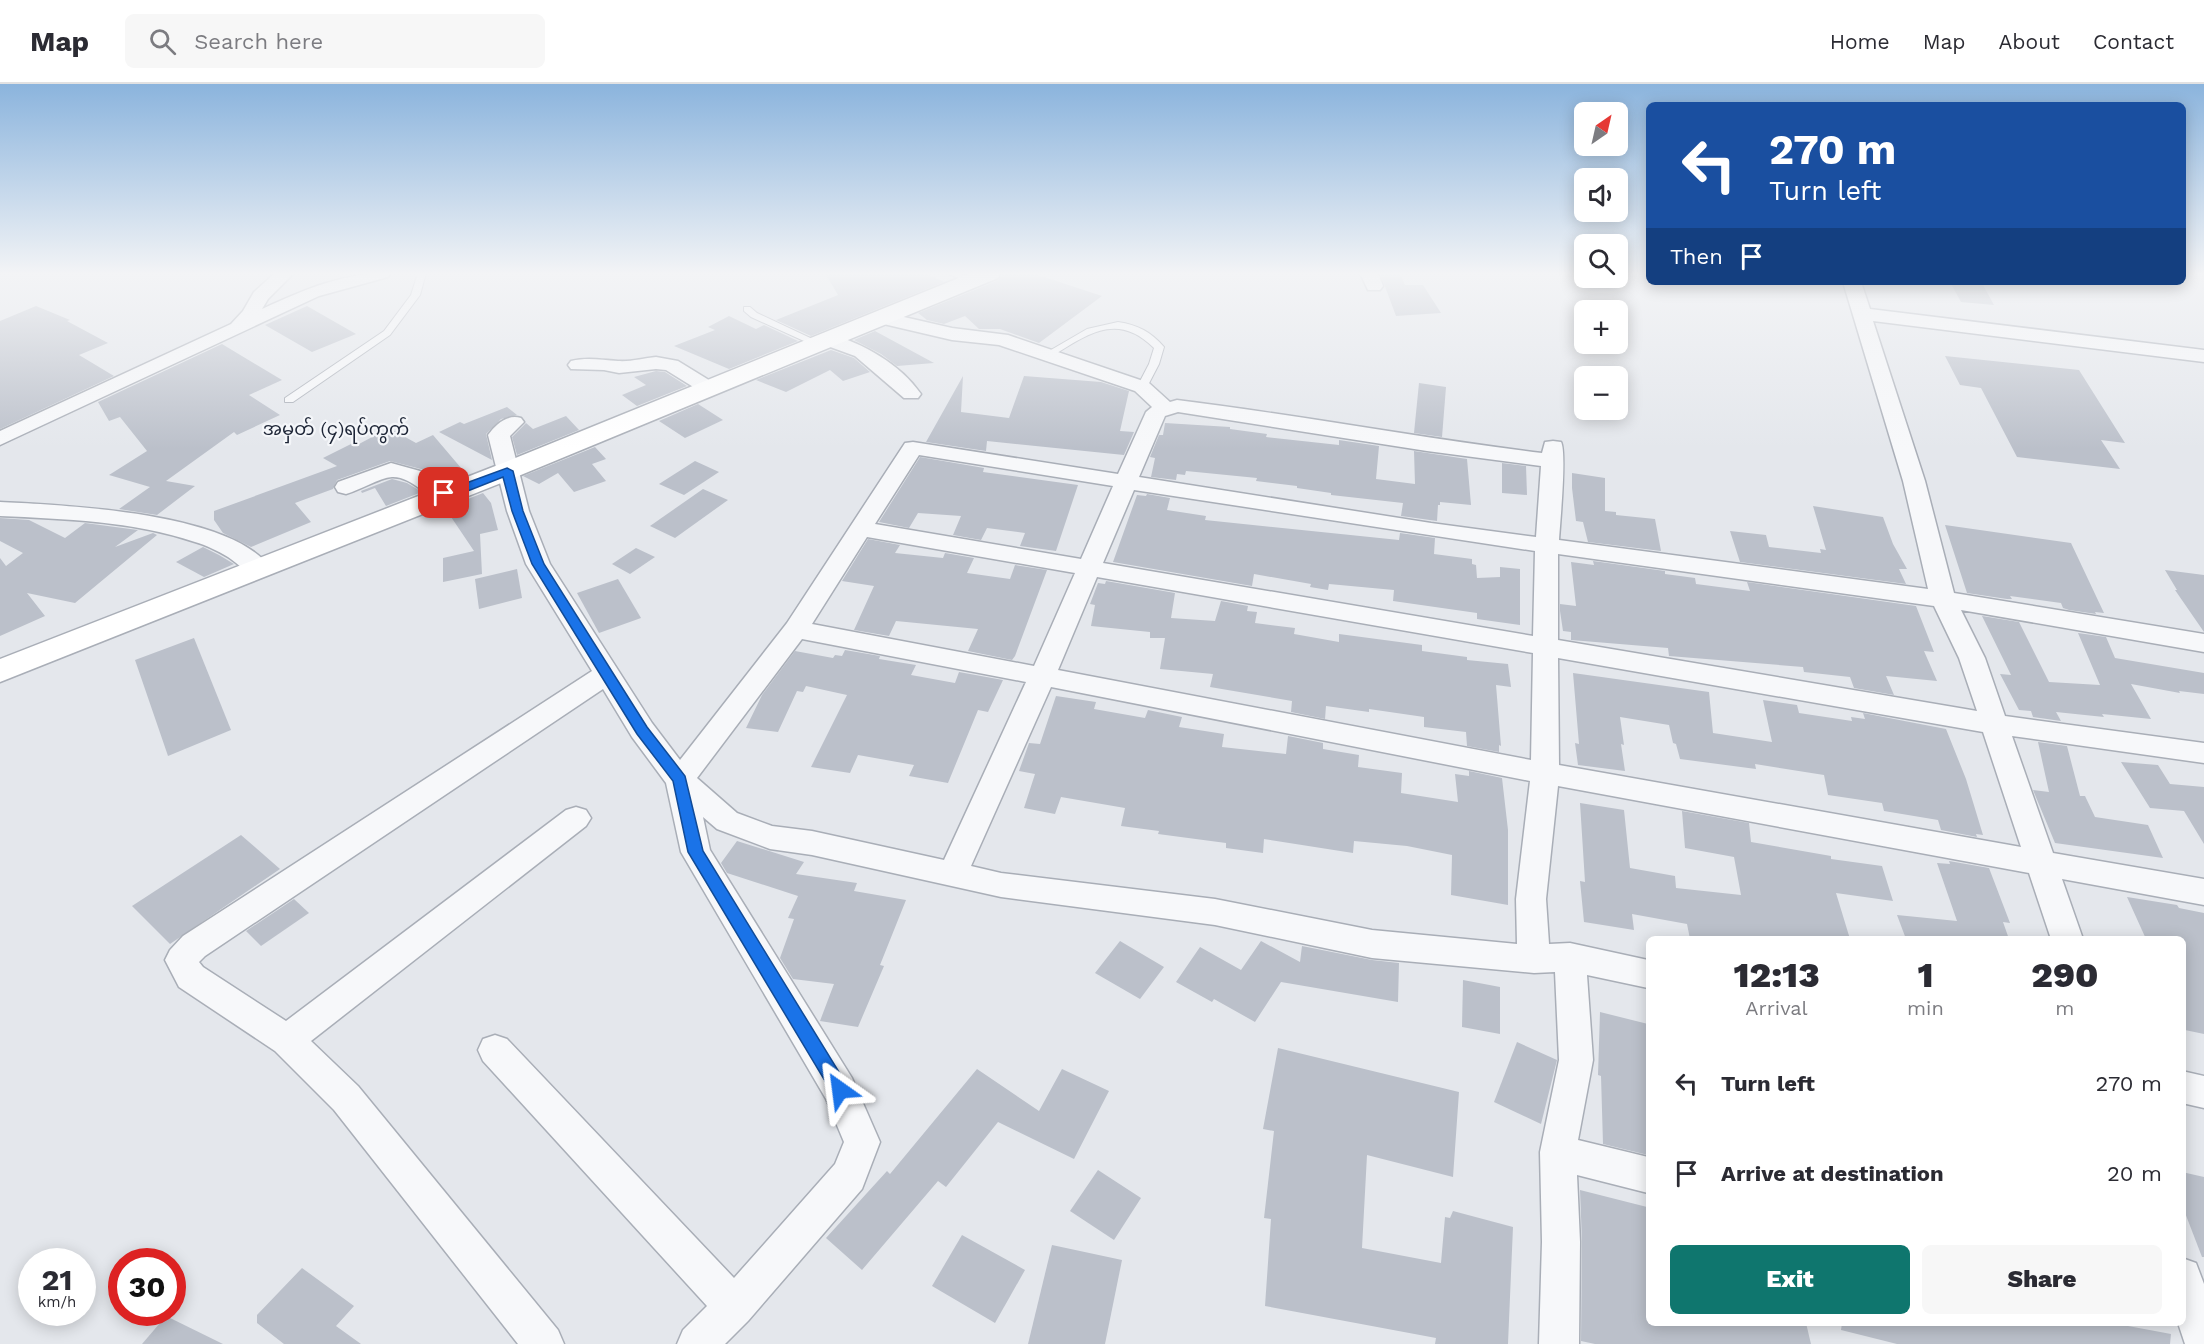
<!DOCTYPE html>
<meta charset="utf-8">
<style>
body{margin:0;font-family:"Work Sans","Noto Sans Myanmar",sans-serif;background:#f7f7f7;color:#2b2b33;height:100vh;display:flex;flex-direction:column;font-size:22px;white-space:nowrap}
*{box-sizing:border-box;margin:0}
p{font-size:20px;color:#7c7c81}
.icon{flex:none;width:33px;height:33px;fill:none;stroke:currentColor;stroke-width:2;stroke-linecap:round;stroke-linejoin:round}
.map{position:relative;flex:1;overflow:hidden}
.sheet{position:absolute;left:1646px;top:852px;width:540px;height:390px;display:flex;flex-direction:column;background:#fff;border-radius:9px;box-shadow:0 3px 15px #0003}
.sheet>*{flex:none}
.guide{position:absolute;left:1646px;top:18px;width:540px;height:183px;border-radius:9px;box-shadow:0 3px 15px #0003;background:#1a4fa0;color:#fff;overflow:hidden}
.needle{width:39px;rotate:34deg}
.buttons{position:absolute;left:1574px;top:18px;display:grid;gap:12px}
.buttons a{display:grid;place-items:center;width:54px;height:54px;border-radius:9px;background:#fff;box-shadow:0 3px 15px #0003;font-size:30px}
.speed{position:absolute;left:18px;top:1164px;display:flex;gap:12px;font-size:30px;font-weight:700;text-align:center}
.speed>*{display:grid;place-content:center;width:78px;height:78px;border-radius:50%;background:#fff;box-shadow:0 3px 15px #0003;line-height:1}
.speed small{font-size:15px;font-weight:400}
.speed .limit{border:9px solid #d22;background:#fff;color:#111}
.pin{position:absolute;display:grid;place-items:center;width:51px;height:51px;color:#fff;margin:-26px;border-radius:12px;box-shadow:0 3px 9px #0006}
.me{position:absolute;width:66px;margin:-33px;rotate:329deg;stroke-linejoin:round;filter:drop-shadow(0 0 4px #0008)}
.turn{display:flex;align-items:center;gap:21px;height:126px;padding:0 24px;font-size:27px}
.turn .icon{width:78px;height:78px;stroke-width:2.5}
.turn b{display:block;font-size:42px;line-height:51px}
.then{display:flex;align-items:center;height:57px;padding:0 24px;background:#0003;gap:12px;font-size:22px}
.eta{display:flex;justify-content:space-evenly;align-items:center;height:102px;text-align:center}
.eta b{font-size:36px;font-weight:800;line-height:42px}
.action{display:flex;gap:12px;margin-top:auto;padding:12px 24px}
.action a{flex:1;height:69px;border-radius:9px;background:#0f766e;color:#fff;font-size:24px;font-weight:800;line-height:69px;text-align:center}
.action a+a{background:#f7f7f7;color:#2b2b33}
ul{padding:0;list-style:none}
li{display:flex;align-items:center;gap:18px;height:90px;padding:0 24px}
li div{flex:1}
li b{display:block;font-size:22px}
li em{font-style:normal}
header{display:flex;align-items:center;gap:36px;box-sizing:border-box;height:84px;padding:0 30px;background:#fff;border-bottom:2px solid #e1e1e2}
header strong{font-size:28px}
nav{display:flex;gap:33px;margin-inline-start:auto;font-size:21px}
.search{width:420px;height:54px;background:#f7f7f7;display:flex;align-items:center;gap:15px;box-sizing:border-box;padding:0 21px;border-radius:9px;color:#7c7c81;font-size:22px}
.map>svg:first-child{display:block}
.building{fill:#bbc0ca}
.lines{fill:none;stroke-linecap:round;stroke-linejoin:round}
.lane-casing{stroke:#a9aeb7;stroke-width:2}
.street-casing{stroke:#a9aeb7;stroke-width:3}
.secondary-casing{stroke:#a9aeb7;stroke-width:3}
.lane{fill:#f7f8fa;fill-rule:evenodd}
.street{fill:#f7f8fa;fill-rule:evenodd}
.secondary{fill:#fff;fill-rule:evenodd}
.route{fill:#1a73e8;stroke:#114b97;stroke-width:1.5}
.labels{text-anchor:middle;stroke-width:4.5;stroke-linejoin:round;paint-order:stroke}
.far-quarter-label{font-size:18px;fill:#1d2536;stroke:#f4f6f9}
</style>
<header>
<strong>Map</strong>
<div class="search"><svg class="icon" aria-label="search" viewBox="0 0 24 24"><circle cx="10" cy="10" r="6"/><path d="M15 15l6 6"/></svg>Search here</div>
<nav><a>Home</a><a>Map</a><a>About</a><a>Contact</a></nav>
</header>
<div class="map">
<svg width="2204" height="1260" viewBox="0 0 2204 1260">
<rect width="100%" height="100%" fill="#e4e7ec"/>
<g class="building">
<polygon points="825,189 926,189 944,198 811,252 776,236 838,211"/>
<polygon points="1003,189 1032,189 1102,212 1039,259 1000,245 979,245 965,232 944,240 927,236 918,229 999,196"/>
<polygon points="1380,189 1400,189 1405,201 1423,201 1441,229 1396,232"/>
<polygon points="1950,198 1982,199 1994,221 1961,218"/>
<polygon points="36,222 70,236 67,237 108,259 79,271 114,292 0,345 0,237"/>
<polygon points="307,222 356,250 312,268 265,241"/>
<polygon points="729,232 756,245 764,241 798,257 729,285 674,262 715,246 708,243"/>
<polygon points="875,247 934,279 897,282 881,270 854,256"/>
<polygon points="222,260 282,296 249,311 280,331 237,351 234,348 166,397 195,402 157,431 119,425 150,403 109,391 147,367 120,333 109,337 98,318"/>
<polygon points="831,266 854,274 870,288 843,297 830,286 786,308 756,296"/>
<polygon points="1945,272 2079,286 2125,359 2101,356 2120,385 2017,373 1981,304 1960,301"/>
<polygon points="656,287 665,288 687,302 637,322 622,311 646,301 634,293"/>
<polygon points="963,292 961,328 1009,334 1024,292 1101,298 1129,307 1120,347 1134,348 1124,371 987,357 986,367 926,358"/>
<polygon points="1419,299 1446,303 1442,353 1414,349"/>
<polygon points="698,320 723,336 685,354 659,337"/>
<polygon points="507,323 517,331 501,335 486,350 492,376 439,348 460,338 464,340"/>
<polygon points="566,332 579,346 517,371 512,353 526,339 533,345"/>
<polygon points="1165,339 1230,343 1230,345 1267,350 1266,353 1339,361 1339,356 1379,362 1376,395 1415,400 1414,367 1467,375 1471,421 1440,418 1440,421 1438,421 1437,437 1401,432 1403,419 1331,411 1331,409 1297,404 1297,402 1256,397 1257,394 1186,387 1185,391 1177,390 1176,396 1151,393 1155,374 1150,373 1159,351 1163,351"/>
<polygon points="389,344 416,359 433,351 467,391 446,399 421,385 390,377 337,396 333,405 295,419 311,438 251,463 223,449 214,436 214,427 337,382 323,374 355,358 359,360"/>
<polygon points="595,363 606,375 592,380 606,397 574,408 558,389 539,400 523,392"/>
<polygon points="920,373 984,384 983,388 1078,401 1056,467 1020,462 1025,449 987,444 981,456 953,451 961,432 918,429 909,444 879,438"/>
<polygon points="695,377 719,388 684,411 659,400"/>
<polygon points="1502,379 1526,382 1527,411 1502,409"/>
<polygon points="1572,389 1605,394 1605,427 1616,428 1616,431 1655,435 1661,467 1588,458 1583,438 1576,437 1572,404"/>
<polygon points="392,395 407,399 422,408 386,422 375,404 362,409 361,407"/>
<polygon points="703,405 728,416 675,454 650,442"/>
<polygon points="483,409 491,419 498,446 480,450 482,490 443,498 443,474 474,467 445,424"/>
<polygon points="1147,410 1170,414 1167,426 1206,432 1205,436 1399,456 1400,449 1435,454 1434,470 1472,475 1472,480 1476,481 1477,494 1500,493 1500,483 1520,485 1520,541 1477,535 1477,529 1393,517 1394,506 1329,500 1328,506 1310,503 1311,500 1254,490 1252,502 1113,478 1137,411 1146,412"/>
<polygon points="1813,422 1883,433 1893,460 1907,485 1899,485 1906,500 1740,478 1730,447 1766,451 1769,463 1821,469 1820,465 1826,466"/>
<polygon points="0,434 29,436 65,454 85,439 138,446 115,463 153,449 157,451 75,519 27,509 45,532 0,552 0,474 6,482 23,469 0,457"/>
<polygon points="1945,441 2071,459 2104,529 2095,528 2096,530 2069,526 2063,524 2061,519 2010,512 2012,515 2007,515 1967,509"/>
<polygon points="868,455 900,461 895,469 943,474 945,469 974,474 967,489 1010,495 1015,481 1047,486 1015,572 1012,576 968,567 978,545 896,537 889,552 854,546 874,502 842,497"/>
<polygon points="203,463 219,471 234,480 204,493 176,478"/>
<polygon points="636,464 655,473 630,490 612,480"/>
<polygon points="1593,477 1665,487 1665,490 1695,494 1696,500 1750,507 1747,498 1916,522 1934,568 1924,567 1937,597 1886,592 1894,611 1854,604 1850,593 1804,588 1803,583 1669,572 1668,564 1571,556 1571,548 1563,547 1560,527 1560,520 1576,522 1571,478 1594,481"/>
<polygon points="517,485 522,514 479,525 475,495"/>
<polygon points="2165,486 2204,491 2204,548 2175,506 2177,506"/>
<polygon points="618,495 641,534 599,549 577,509"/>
<polygon points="1106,497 1175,509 1171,534 1215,537 1221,517 1248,522 1247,527 1257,528 1255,539 1295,544 1294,550 1339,558 1339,550 1422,561 1422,567 1467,573 1467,576 1508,580 1511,603 1496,601 1501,662 1499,661 1499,668 1467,662 1466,648 1424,643 1424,633 1369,625 1369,628 1326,622 1325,635 1291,628 1292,617 1210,603 1213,590 1160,585 1165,554 1150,554 1150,548 1091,542 1095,521 1090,520 1098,499 1105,500"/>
<polygon points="1982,532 2019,538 2049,598 2100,601 2078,549 2106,553 2115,574 2204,589 2204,610 2179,607 2180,609 2131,600 2151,635 2102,630 2104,633 2056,628 2061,637 2033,633 2031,627 2019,626 2000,590 2011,591"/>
<polygon points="194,554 231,646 168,672 135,576"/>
<polygon points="845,566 880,572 879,575 916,581 911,591 955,599 959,588 1003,596 988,628 978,626 948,699 909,692 914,681 858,671 850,689 811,683 847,611 806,602 803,608 797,607 778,648 746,644 762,611 795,567 833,574 835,571 842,572"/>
<polygon points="1573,589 1709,608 1713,649 1772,658 1763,616 1797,621 1799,629 1852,637 1851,633 1865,635 1863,629 1946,645 1966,695 1983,751 1976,750 1977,753 1941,746 1938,736 1884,727 1882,719 1828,711 1824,691 1755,680 1756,685 1680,675 1676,660 1673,659 1669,641 1620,633 1624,661 1621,660 1625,687 1578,681 1575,659 1579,660"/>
<polygon points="1056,612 1096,618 1094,625 1145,634 1148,626 1182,633 1179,643 1224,650 1222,663 1286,670 1288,652 1323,659 1323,665 1359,671 1358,683 1402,689 1401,709 1458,718 1455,690 1469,692 1469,687 1502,694 1508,746 1508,821 1451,811 1452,771 1407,762 1354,757 1353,769 1264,755 1263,769 1226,764 1226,759 1158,750 1159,747 1121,742 1125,724 1061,713 1055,730 1024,724 1035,690 1019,687 1029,659 1040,660"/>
<polygon points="2038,658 2067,662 2080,712 2085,712 2095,733 2148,741 2163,774 2055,759 2033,706 2049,708"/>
<polygon points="2121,678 2158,681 2170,700 2204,703 2204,760 2184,727 2150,724"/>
<polygon points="1580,719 1624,726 1630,784 1675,792 1676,804 1741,811 1734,773 1685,764 1682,727 1749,739 1751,758 1831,772 1831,775 1882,782 1893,817 1836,809 1850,855 1690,855 1687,840 1632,830 1634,846 1584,838 1580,797 1585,798"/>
<polygon points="241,751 280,785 170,860 132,822"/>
<polygon points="737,757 804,778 796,790 857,799 854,807 906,816 880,881 884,882 858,943 820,937 834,900 793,895 780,874 794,835 788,834 798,812 727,789 721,779"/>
<polygon points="1949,777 1989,784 2010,839 2003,838 2009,855 1906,855 1897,831 1957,837 1937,779 1950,780"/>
<polygon points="2127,813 2177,821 2179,824 2204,829 2204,950 2185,946 2182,940 2182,855 2146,855"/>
<polygon points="294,815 309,829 261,862 246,847"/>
<polygon points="1120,857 1164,883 1140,915 1095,889"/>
<polygon points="1261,857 1300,878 1302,862 1372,876 1399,879 1398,918 1281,898 1255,938 1214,915 1212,918 1176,898 1200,863 1241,886"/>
<polygon points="1463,896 1500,903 1500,950 1462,943"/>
<polygon points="1600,928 1648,940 1648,1071 1603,1060 1601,992 1598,991"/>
<polygon points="1517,958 1557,976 1541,1040 1494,1018"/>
<polygon points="1278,964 1459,1008 1453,1093 1367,1071 1362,1164 1441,1179 1445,1133 1450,1134 1453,1127 1513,1143 1508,1260 1435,1260 1436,1254 1265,1222 1271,1135 1264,1134 1274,1047 1263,1045"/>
<polygon points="977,985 1039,1027 1062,985 1109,1007 1074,1075 998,1038 946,1103 938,1097 862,1186 826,1154 887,1087 890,1090"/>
<polygon points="1098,1086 1141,1114 1114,1156 1070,1127"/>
<polygon points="2182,1088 2204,1093 2204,1173 2202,1173 2182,1121"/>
<polygon points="1580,1106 1647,1123 1648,1239 1806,1239 1811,1260 1595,1260 1581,1257 1582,1158"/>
<polygon points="962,1151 1025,1186 995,1239 932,1202"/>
<polygon points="1052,1161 1122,1176 1105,1260 1028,1260"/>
<polygon points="302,1184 354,1222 336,1242 361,1260 284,1260 257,1239 257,1231"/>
<polygon points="166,1232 223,1260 142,1260"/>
<polygon points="1842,1239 2112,1239 2171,1250 2170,1260 1897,1260 1841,1246"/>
</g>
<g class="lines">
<defs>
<g id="lane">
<polygon points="418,189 426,189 420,211 390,251 293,318 285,318 285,314 384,247 411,211"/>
<polygon points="945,189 959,189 978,196 974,199"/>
<polygon points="744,223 750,223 757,229 823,260 815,262 751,233 744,227"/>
<path d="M1118 238C1138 241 1151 248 1164 263L1159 280 1146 305 1142 306 1137 303 1149 280 1154 264C1118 228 1089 249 1052 272L1044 270 1087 245Z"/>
</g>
<g id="street">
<path d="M275 189H294L268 215 262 225C306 205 342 189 391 189L388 193 319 212 0 361V347L231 240 243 227 254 208Z"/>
<polygon points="1360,189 1378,189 1383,202 1380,206 1368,206"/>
<path d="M1843 198H1861L1870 225 2204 266V278L1873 237 1925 397 1954 509 2204 550V568L1961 526 1985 574 2005 632 2204 659V679L2012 652 2053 769 2204 795V821L2062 795 2083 855H2051L2029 789 1558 702 1546 815 1549 860 1570 859 1648 876V904L1587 891 1593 976 1578 1056 1648 1073V1109L1577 1091 1580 1158 1579 1260H1539L1542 1158 1540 1068 1559 976 1555 888 1534 889 1372 874 1215 841 1001 813 812 771 770 765 717 745 703 733 710 766 852 994 880 1058 862 1105 748 1237 725 1260H677L683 1246 707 1222 483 977 478 966 483 955 495 951 507 955 734 1194 835 1080 844 1058 826 1015 681 768 666 699 632 653 603 605 205 872 199 878 203 883 286 937 566 726 576 723 586 726 591 734 586 742 311 957 358 1002 558 1246 564 1260H518L334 1026 275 967 179 903 165 876 170 866 183 852 592 587 526 480 507 427 488 351C496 340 507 330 521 334L524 338 510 352 529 427 550 480 652 639 680 676 787 539 905 359 913 358 1118 390 1146 328 1152 323 1135 307 999 261 952 256 875 238 873 234 875 230 882 228 952 244 1008 251 1149 299 1170 318 1177 316C1299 331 1420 354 1542 369L1545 358 1553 357 1561 358C1567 368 1560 439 1559 456L1928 505 1903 397ZM1178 328 1427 367 1541 382 1536 453 1431 439 1139 393 1165 332ZM919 371 1113 402 1081 475 875 440ZM1134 406 1535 467 1533 552 1103 479ZM867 453 1075 489 1034 582 812 540ZM1558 470 1934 522 1959 574 1977 627 1558 556ZM1097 493 1533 569 1531 676 1058 586ZM802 555 1026 598 944 776 812 747 772 742 737 729 697 694ZM1558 574 1983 648 2021 763 1559 681ZM1051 603 1530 697 1516 815 1517 860 1372 846 1215 815 1001 789 971 782Z"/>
<path d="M829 250C863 259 900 280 921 310L918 314H904L855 272 822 260 819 256 822 252Z"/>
<path d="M656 273 678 277 717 301 720 305 717 309H703L666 286 656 285 619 289 604 286 571 285 568 281 571 277C587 273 602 276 618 277 630 278 644 274 656 273Z"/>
<path d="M391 379 420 387 454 406 457 411 454 416C430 422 415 392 392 393 379 394 360 406 346 410L338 408 335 403 338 398Z"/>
<path d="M0 418C63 421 234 428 271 485L267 490C250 495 242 482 228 473 218 467 206 461 195 458 132 437 65 435 0 432Z"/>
<polygon points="2182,987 2204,992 2204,1024 2182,1019"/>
<polygon points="2182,1174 2196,1179 2204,1200 2204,1260 2185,1260 2178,1239 2182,1239"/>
</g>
<polygon id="secondary" points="971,189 1001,189 998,194 516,393 0,598 0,575 498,381"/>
</defs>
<use href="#lane" class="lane-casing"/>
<use href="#street" class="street-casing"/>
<use href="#secondary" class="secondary-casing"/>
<use href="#lane" class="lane"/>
<use href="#street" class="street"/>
<use href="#secondary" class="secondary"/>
</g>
<linearGradient id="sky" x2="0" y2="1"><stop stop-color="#8bb4dd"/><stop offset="0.52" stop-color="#f3f4f6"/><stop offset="1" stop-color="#f3f4f6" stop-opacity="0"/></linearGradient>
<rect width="2204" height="365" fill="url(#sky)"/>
<polygon class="route" points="507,384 513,387 523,427 544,480 647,643 685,692 703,767 847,1001 849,1006 847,1012 840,1015 834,1012 688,768 673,697 637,650 532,480 512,427 503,393 450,414 442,414 439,409"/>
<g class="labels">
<g class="far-quarter-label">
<text x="336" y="351">အမှတ် (၄)ရပ်ကွက်</text>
</g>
</g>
</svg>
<div class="buttons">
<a><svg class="needle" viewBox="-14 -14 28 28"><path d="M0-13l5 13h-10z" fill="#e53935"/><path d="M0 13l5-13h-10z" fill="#7c7c81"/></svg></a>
<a><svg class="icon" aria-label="sound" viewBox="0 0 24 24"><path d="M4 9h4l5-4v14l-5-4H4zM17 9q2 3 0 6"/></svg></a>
<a><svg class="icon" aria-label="search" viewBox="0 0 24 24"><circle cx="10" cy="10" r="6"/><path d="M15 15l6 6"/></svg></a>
<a>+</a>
<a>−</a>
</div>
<div class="speed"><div>21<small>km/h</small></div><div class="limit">30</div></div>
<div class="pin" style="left:444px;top:409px;background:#d93025"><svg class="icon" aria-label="arrive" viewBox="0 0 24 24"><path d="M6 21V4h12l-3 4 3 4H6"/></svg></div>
<svg class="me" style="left:840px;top:1006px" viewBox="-20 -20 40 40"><path d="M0-17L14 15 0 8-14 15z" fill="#1a73e8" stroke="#fff" stroke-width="4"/></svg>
<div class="guide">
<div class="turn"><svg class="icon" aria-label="left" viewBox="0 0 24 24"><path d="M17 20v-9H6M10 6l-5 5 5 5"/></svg><div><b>270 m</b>Turn left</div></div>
<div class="then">Then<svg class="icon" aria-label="arrive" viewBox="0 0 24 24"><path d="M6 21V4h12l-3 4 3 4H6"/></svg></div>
</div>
<section class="sheet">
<div class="eta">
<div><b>12:13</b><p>Arrival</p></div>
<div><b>1</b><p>min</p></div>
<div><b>290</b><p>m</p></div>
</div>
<ul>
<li><svg class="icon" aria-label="left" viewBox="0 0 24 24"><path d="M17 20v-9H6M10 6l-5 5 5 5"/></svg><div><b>Turn left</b></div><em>270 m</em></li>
<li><svg class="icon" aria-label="arrive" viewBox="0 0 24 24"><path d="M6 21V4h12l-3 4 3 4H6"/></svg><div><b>Arrive at destination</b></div><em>20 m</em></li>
</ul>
<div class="action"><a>Exit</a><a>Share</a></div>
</section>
</div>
